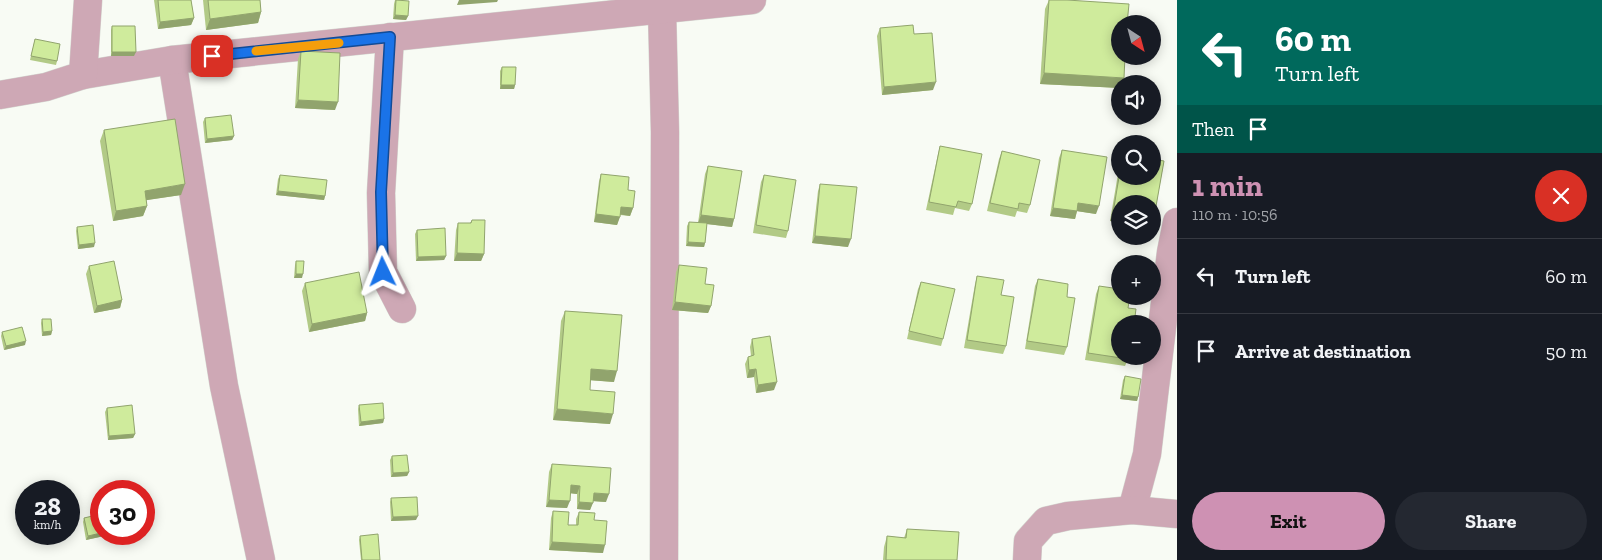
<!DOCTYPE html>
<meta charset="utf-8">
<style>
body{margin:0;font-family:"Zilla Slab",serif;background:#242831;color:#f1f3f6;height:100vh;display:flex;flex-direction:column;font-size:19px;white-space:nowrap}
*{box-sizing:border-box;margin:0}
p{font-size:16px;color:#9ea1a6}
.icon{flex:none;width:28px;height:28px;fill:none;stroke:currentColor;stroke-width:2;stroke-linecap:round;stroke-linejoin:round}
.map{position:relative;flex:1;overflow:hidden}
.sheet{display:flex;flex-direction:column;background:#171b24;width:425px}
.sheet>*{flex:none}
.guide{background:#00695c;color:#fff;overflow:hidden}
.needle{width:32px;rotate:144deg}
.controls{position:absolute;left:1111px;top:15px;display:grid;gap:10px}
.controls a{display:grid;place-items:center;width:50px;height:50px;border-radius:50%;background:#171b24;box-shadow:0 2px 12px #0003;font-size:25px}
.speed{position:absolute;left:15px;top:480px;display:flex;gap:10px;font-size:25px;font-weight:700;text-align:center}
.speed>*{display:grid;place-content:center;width:65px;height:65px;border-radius:50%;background:#171b24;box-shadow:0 2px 12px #0003;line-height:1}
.speed small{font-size:12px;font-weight:400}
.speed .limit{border:8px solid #d22;background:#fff;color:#111}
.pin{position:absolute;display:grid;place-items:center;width:42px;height:42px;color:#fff;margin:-21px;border-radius:10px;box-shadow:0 2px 8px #0006}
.me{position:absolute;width:55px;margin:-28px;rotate:358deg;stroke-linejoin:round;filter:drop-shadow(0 0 4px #0008)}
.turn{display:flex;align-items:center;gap:18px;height:105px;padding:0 15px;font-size:22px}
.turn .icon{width:65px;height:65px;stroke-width:2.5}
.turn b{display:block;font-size:35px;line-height:42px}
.then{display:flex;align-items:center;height:48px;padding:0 15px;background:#0003;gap:10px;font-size:19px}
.round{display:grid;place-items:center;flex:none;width:52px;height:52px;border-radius:26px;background:#242831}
.headline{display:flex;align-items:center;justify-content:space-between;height:85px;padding:0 15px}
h1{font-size:30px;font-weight:700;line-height:38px;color:#ce91b3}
.primary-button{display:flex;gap:10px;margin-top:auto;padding:10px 15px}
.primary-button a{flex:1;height:58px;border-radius:30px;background:#ce91b3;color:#111;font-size:20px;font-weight:700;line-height:58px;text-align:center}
.primary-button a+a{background:#242831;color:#f1f3f6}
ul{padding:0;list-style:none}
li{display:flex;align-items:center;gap:15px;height:75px;padding:0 15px;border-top:1px solid #363941}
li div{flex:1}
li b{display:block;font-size:19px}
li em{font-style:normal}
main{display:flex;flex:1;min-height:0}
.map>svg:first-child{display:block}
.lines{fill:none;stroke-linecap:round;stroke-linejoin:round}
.minor-casing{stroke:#d3d5cf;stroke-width:29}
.minor{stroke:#cea8b5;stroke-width:28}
.wall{fill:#b2ca86}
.shaded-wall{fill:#91a46d}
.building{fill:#cfeb9c;stroke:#91a46d}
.route-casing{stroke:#114b97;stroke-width:12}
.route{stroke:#1a73e8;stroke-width:9}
.slow{stroke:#f59e0b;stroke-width:9}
</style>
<main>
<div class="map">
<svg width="1177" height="560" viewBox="0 0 1177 560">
<rect width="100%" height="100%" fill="#f8fbf4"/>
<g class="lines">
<defs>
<g id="minor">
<polyline points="662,9 665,132 664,560"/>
<polyline points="390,37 381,193 383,272 402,309"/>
<polyline points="172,60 224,386 261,560"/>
<polyline points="83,75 172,60 752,0"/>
<polyline points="0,95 46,87 83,75 88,0"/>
<polyline points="1132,510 1147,454 1171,252 1177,222"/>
<polyline points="1027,560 1028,541 1046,521 1068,516 1132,510 1177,514"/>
</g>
</defs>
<use href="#minor" class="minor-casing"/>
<use href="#minor" class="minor"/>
</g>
<g class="wall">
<polygon points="154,0 191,0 194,18 191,25 158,29"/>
<polygon points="203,0 260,0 261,12 258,23 206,30"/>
<polygon points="395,0 408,1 408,16 406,20 393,19 394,4"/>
<polygon points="1049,0 1120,88 1040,84 1045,9"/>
<polygon points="112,26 134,56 111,56 111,30"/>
<polygon points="880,28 914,34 933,90 882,95 877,36"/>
<polygon points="35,39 57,61 56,65 30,60"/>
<polygon points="301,51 335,110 295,108 298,59"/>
<polygon points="502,67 515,85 514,89 500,89 500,71"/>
<polygon points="205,118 234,136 232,140 205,143 203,122"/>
<polygon points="104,130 181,195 146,200 147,206 143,216 113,221 100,141"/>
<polygon points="940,146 972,204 969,211 955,208 953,215 926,210 938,154"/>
<polygon points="1062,150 1096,214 1077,211 1075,219 1050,216 1059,158"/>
<polygon points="1002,151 1030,205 1027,213 1017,211 1015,217 987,211 999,159"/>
<polygon points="1152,159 1164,161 1155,212 1153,219 1152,204 1120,204 1120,222 1110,221 1120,162 1120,176 1152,176"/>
<polygon points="708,166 734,219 732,227 707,224 705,243 704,247 686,246 687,226 689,222 698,223 705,174"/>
<polygon points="601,174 628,190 633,208 630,216 620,215 617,225 594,222 599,181"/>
<polygon points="280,175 325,196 324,200 276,195 278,179"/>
<polygon points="764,175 788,231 786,238 753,233 761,182"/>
<polygon points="820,184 848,247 812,243 818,191"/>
<polygon points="472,220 484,254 481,261 454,261 456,230 458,223 470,223"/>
<polygon points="77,227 94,247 78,249 76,231"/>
<polygon points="417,230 446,256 444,260 416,261 415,234"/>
<polygon points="296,261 302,278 294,278 295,265"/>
<polygon points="679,265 705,284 711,306 708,313 672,310 676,272"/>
<polygon points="89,266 122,300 120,308 94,313 86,274"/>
<polygon points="977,276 1001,295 1006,346 1003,354 964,348 975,284"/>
<polygon points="1038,279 1067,297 1067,347 1064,355 1025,349 1035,286"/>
<polygon points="921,282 943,339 941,346 907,339 918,289"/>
<polygon points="305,283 367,313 365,321 309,332 302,291"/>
<polygon points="1099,286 1128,359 1125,366 1085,360 1096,294"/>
<polygon points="565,311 614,382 590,380 590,390 610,424 553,420 561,321"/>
<polygon points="42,319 52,331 51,335 42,336 41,323"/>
<polygon points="2,332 25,345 4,350 1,336"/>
<polygon points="752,339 774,390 756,393 754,377 747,378 745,364 748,357 751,356 750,347"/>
<polygon points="1125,376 1138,397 1137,401 1120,399 1123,380"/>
<polygon points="359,405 384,419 383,423 359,426 358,409"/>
<polygon points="107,408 135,434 133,438 108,440 105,412"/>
<polygon points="392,456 409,472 407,476 391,477 390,460"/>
<polygon points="552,464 606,502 593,501 590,510 577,509 577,494 570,493 567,508 546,507 549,472"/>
<polygon points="391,498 416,520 391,521 390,502"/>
<polygon points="553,511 568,525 576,525 576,519 579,512 594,520 603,553 549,550 551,518"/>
<polygon points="84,518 113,534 86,540 83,522"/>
<polygon points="907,529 957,560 883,560 884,547 887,536 904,538"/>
<polygon points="360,536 380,560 361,560 359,540"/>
</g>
<g class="shaded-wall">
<polygon points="459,0 498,0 497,2 457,5"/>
<polygon points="261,12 258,23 206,30 210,19"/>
<polygon points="395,15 408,16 406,20 393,19"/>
<polygon points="194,18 191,25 158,29 160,22"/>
<polygon points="112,52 136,52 134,56 111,56"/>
<polygon points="1044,73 1124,78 1122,84 1120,84 1120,88 1040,84"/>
<polygon points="936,82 933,90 882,95 884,87"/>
<polygon points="501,85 515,85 514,89 500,89"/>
<polygon points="298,100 338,102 335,110 295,108"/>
<polygon points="234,136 232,140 205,143 207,139"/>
<polygon points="185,184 181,195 141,201 145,191"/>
<polygon points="278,191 325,196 324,200 276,195"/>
<polygon points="1078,203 1099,206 1096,214 1076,211"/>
<polygon points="147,206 143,216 113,221 116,211"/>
<polygon points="621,207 633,208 630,216 618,214"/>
<polygon points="1053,208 1077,211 1075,219 1050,216"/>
<polygon points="1113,213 1120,214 1120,222 1110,221"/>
<polygon points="596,214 620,217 617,225 594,222"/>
<polygon points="701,215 734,219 732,227 698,223"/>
<polygon points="815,236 851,239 848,247 812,243"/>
<polygon points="688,242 705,243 704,247 686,246"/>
<polygon points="95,243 94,247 78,249 79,245"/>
<polygon points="457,253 484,254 481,261 454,261"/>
<polygon points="446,256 444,260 416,261 418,257"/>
<polygon points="296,274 303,274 302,278 294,278"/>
<polygon points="122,300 120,308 94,313 97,306"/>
<polygon points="675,302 711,306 708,313 672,310"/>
<polygon points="367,313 365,321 309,332 312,324"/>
<polygon points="52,331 51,335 42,336 43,332"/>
<polygon points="26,341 25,345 4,350 6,346"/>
<polygon points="591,369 617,371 614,382 587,380"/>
<polygon points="756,369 754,377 747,378 749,370"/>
<polygon points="777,382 774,390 756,393 758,385"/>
<polygon points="1122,395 1138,397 1137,401 1120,399"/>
<polygon points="557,409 613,414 610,424 553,420"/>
<polygon points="384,419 383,423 359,426 361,422"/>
<polygon points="135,434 133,438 108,440 109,436"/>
<polygon points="409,472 407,476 391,477 393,473"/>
<polygon points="571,485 580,486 577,494 568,493"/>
<polygon points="594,493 609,494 606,502 591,501"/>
<polygon points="549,500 570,501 567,508 546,507"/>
<polygon points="579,502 593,503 590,510 577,509"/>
<polygon points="418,516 416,520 391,521 393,517"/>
<polygon points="101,533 114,534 113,534 86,540 88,536"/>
<polygon points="552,542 605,545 603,553 549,550"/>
</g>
<g class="building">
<polygon points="158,0 191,0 194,18 160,22"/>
<polygon points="208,0 260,0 261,12 210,19"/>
<polygon points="396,0 409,1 408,16 395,15"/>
<polygon points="1049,0 1067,0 1129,4 1127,24 1120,24 1120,56 1125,56 1124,78 1044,73"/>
<polygon points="913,25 914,34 932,33 936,82 884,87 880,28"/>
<polygon points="112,26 135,26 136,52 112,52"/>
<polygon points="35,39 60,44 57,61 31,56"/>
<polygon points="301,51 340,53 338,102 298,100"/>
<polygon points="502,67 516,67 515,85 501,85"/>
<polygon points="231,115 234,136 207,139 205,118"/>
<polygon points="175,119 185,184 145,191 147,206 116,211 104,130"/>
<polygon points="940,146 982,154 972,204 958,201 956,207 929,202"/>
<polygon points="1062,150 1107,157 1099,206 1078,203 1077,211 1053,208"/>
<polygon points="1002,151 1040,160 1030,205 1019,203 1018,209 990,203"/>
<polygon points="1152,159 1164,161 1155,212 1152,211 1152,204 1120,204 1120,214 1113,213 1120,171 1120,176 1152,176"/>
<polygon points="708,166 742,171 734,219 701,215"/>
<polygon points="601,174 629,177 628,190 635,191 633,208 621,207 620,217 596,214"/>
<polygon points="280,175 327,180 325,196 278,191"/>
<polygon points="764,175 796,180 788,231 756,225"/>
<polygon points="820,184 857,187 851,239 815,236"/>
<polygon points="472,220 485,220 484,254 457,253 458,223 471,223"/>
<polygon points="689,222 707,223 705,243 688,242"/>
<polygon points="93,225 95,243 79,245 77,227"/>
<polygon points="445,228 446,256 418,257 417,230"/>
<polygon points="114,261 122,300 97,306 89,266"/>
<polygon points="296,261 304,261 303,274 296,274"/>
<polygon points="679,265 707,268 705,284 714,285 711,306 675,302"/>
<polygon points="359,272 367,313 312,324 305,283"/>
<polygon points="977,276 1004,280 1001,295 1014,297 1006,346 967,340"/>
<polygon points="1038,279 1068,284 1067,297 1075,298 1067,347 1027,341"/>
<polygon points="921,282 955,289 943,339 909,331"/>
<polygon points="1099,286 1120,289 1120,296 1130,296 1128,308 1136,309 1134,324 1120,324 1120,356 1129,356 1128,359 1088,353"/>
<polygon points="565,311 622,315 617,371 591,369 590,390 615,392 613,414 557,409"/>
<polygon points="42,319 51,319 52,331 43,332"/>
<polygon points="22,327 26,341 6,346 2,332"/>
<polygon points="770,336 777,382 758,385 756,369 749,370 748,357 754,355 752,339"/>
<polygon points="1125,376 1141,379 1138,397 1122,395"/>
<polygon points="383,403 384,419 361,422 359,405"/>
<polygon points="132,405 135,434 109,436 107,408"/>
<polygon points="407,455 409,472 393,473 392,456"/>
<polygon points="552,464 611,468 609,494 594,493 593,503 579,502 580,486 571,485 570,501 549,500"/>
<polygon points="417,497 418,516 393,517 391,498"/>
<polygon points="553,511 569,512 568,525 578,525 579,512 595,513 594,520 607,521 605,545 552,542"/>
<polygon points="101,514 101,533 88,536 84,518"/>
<polygon points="907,529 959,532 957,560 886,560 887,536 906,538"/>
<polygon points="378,534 380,560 362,560 360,536"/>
</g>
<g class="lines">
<defs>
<polyline id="route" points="212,56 390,37 381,192 383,272"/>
</defs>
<use href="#route" class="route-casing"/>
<use href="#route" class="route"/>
<polyline class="slow" points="256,51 339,43"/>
</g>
</svg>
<div class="controls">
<a><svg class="needle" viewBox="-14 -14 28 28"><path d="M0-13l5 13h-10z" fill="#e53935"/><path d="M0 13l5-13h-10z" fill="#9ea1a6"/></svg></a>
<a><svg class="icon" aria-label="sound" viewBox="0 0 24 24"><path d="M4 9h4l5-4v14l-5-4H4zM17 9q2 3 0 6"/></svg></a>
<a><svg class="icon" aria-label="search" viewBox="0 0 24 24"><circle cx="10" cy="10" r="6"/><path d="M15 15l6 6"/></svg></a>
<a><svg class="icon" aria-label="layers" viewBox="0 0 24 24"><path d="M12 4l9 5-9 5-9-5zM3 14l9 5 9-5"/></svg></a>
<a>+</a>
<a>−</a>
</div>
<div class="speed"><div>28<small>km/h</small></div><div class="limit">30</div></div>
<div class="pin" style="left:212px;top:56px;background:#d93025"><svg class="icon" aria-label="arrive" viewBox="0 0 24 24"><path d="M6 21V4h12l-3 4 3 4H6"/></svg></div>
<svg class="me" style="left:383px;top:272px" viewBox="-20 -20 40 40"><path d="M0-17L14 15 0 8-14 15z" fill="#1a73e8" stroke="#fff" stroke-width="4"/></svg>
</div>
<section class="sheet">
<div class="guide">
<div class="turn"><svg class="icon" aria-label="left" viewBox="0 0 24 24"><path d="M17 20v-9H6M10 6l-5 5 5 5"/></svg><div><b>60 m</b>Turn left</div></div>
<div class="then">Then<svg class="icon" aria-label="arrive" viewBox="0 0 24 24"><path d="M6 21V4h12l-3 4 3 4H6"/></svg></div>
</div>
<div class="headline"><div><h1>1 min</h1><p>110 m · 10:56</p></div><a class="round" style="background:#d93025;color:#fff"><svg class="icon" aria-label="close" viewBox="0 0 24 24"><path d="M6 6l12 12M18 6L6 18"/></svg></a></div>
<ul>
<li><svg class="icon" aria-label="left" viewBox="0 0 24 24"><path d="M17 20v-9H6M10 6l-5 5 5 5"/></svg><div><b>Turn left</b></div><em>60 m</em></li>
<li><svg class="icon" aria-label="arrive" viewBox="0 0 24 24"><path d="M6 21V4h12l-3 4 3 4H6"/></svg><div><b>Arrive at destination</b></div><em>50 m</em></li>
</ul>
<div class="primary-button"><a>Exit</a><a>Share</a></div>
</section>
</main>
